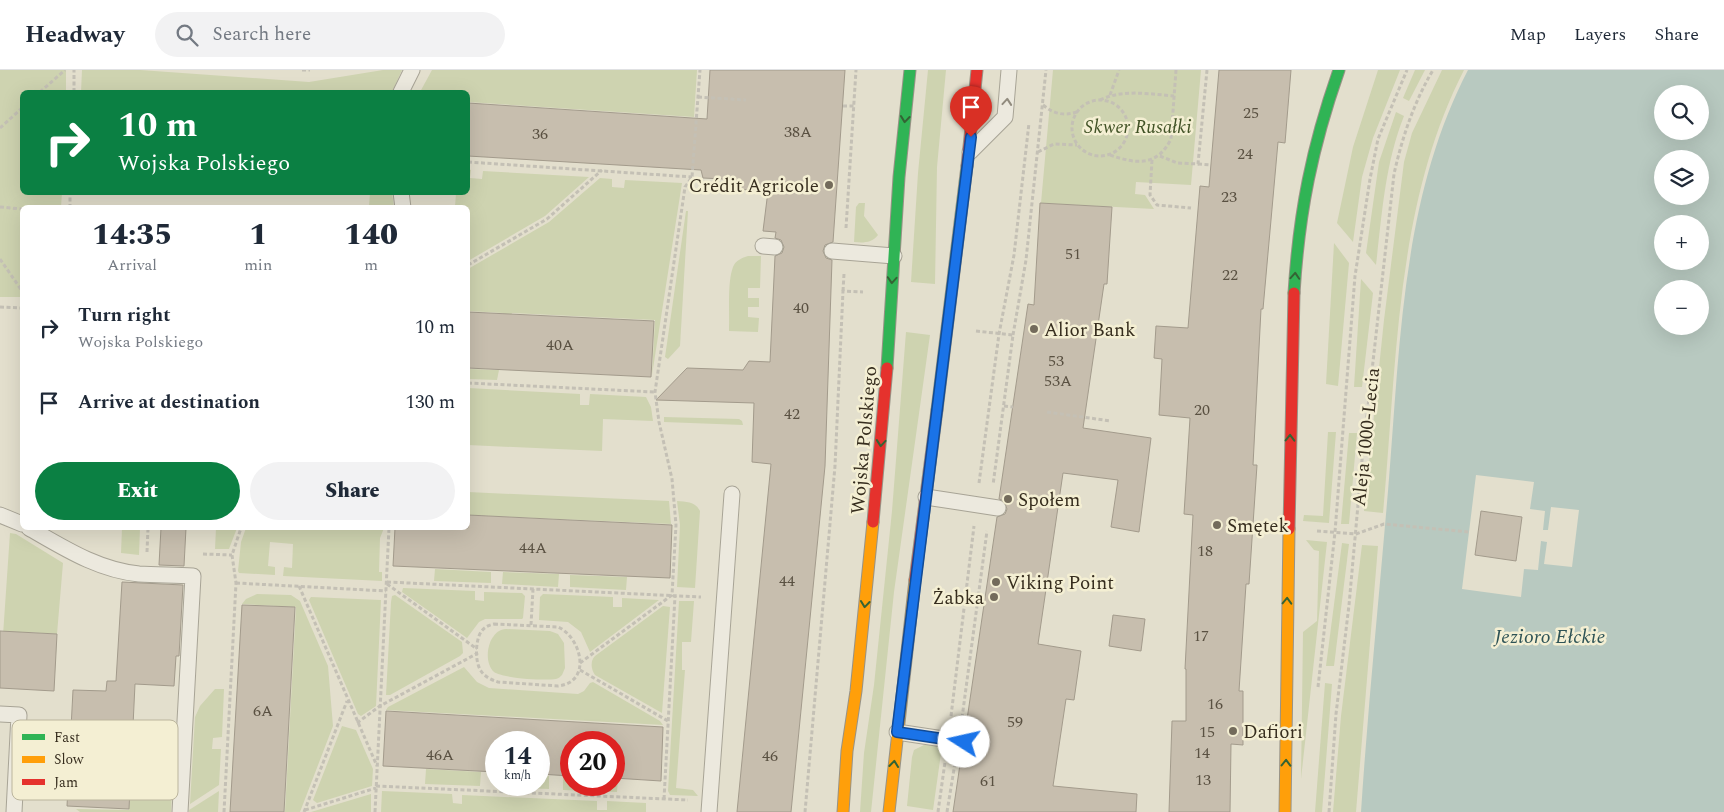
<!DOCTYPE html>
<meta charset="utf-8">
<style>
body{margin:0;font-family:Spectral,serif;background:#f2f2f3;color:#1f2937;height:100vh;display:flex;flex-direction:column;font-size:19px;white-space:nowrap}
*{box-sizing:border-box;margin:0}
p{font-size:16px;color:#747a83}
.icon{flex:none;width:28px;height:28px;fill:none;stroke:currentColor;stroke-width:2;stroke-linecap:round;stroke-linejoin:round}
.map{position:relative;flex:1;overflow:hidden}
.sheet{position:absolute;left:20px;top:135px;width:450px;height:325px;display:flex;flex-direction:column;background:#fff;border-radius:8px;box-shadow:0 5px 20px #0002}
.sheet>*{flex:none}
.guide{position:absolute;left:20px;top:20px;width:450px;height:105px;border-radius:8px;box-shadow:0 5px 20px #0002;background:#0b8043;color:#fff;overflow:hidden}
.tools{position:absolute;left:1654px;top:15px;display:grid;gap:10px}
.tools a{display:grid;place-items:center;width:55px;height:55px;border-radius:50%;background:#fff;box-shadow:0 5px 20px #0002;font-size:25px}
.speed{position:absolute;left:485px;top:661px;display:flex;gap:10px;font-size:25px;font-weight:700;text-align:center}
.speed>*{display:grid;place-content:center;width:65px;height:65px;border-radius:50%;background:#fff;box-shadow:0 5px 20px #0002;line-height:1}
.speed small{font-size:12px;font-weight:400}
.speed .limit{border:8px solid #d22;background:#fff;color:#111}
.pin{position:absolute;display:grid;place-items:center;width:42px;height:42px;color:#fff;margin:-51px -21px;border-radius:50% 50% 50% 0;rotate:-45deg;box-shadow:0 0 5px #0007}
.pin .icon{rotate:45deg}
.me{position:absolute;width:55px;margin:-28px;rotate:280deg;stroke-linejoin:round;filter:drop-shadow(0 0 4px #0008)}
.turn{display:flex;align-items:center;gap:18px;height:105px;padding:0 15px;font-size:22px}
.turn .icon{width:65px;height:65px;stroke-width:2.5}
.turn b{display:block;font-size:35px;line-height:42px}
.eta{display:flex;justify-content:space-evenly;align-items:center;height:85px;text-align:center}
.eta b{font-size:30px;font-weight:800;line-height:35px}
.action{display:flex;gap:10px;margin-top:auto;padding:10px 15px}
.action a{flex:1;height:58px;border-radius:30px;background:#0b8043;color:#fff;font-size:20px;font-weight:800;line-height:58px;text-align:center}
.action a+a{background:#f2f2f3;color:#1f2937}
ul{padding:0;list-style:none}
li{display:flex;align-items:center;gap:15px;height:75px;padding:0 15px}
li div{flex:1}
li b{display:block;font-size:19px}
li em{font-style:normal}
header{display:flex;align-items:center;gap:30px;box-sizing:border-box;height:70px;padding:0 25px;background:#fff;border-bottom:1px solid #e0e1e3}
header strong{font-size:24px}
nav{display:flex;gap:28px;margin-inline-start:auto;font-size:18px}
.search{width:350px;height:45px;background:#f2f2f3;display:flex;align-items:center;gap:12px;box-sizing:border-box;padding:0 18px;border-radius:28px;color:#747a83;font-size:19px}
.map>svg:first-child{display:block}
.green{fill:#ced3b0}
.water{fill:#b8c9c0;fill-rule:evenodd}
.pier{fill:#e3dfcd}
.building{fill:#c7beae;stroke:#a39b8c}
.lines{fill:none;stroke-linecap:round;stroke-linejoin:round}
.lane-casing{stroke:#a8a496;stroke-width:17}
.fast-casing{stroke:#989386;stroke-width:13}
.slow-casing{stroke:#989386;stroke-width:13}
.jam-casing{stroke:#989386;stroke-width:13}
.path{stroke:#c4c0b5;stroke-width:3;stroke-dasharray:4 2.5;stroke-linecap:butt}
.lane{stroke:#ece9de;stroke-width:15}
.fast{stroke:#30b455;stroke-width:11}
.slow{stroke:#ff9f0a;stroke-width:11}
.jam{stroke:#e5322d;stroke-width:11}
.oneway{stroke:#918b7e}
.oneway2{stroke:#346334}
.route-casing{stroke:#114b97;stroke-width:12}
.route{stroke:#1a73e8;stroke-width:9}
.poi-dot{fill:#736b5b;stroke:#f4efd3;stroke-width:2}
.labels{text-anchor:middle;stroke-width:5;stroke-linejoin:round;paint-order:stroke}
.number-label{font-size:16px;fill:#5a5142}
.park-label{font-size:19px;font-style:italic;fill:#415226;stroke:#f4efd3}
.poi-label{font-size:19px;fill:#362d1e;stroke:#f4efd3;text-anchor:start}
.street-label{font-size:19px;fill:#362d1e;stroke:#f4efd3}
.water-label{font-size:20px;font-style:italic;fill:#2e5356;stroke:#f4efd3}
.key{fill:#f4efd3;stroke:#bbb59d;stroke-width:1}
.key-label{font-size:14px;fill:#362d1e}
</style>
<header>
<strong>Headway</strong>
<div class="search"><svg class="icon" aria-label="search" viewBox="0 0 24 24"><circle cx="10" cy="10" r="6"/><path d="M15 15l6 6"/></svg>Search here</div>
<nav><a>Map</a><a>Layers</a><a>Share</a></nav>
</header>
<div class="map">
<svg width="1724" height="742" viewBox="0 0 1724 742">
<rect width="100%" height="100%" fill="#e3dfcd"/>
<g class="green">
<polygon points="0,0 66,0 66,22 22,22 22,122 62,123 61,137 22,138 22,227 0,227"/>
<polygon points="82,0 140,0 309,12 383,0 402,0 392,22 81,22"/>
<polygon points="432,0 697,0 694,47 468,32 468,22 420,22"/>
<polygon points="928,0 946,0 937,97 935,214 911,212 918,103"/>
<polygon points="1053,0 1201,0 1191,115 1136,112 1135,124 1145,125 1154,139 1041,133"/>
<polygon points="1378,0 1400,0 1373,68 1362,107 1353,172 1337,153 1353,77"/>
<polygon points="1415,0 1425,0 1409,31 1403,28"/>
<path d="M1442 0H1464C1395 134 1397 295 1383 443L1364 441 1384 250 1404 92 1412 63Z"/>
<path d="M1396 42 1404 46C1385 94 1382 144 1376 195L1366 183 1379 92Z"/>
<polygon points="468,99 471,100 470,108 482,109 483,101 589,107 545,146 468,191 468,138 455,137 456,123 468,122"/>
<polygon points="600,108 612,109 612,117 624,118 625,110 682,113 652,305 655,250 512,243 511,247 504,246 503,243 468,241 468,199 549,152"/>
<polygon points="370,122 392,123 394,137 369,137"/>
<path d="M859 133H865L864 146 878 165C872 173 863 173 854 172L856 137Z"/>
<polygon points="686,141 688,141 680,276 668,289 665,287"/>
<polygon points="1334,173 1349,193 1338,316 1326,314"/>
<path d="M748 186H761L760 218H748V228H759V237H748V247L759 248 758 262 729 261C730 243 727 213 733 197 736 190 742 188 748 186Z"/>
<polygon points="1361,209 1373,223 1362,317 1354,317"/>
<polygon points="906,262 930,265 894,522 871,742 860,742 864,683 874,615 892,441"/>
<polygon points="468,299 499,300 497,310 468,309"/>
<polygon points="468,318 580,324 580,335 589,335 590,324 646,327 651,337 653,351 603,349 602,381 468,375"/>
<polygon points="664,347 739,349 742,351 743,355 664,352"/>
<polygon points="1328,362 1336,362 1329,453 1303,451 1304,445 1323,446"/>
<polygon points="1349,363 1357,363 1349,454 1341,454"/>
<polygon points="468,422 669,431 671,454 468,445"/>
<path d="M677 431C686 432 695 431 700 441L695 518 677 517 680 455Z"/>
<polygon points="122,458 140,458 139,485 121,483"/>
<polygon points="216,458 237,458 229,479 215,479"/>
<polygon points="246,458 384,458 380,468 379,502 382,502 382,511 283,506 284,497 292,498 293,474 270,472 268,496 275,497 275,505 239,503 238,501 241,472"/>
<polygon points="10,463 16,464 63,493 57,564 28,562 27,579 3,565"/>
<polygon points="1306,470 1327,472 1301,709 1303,562 1317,551 1319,481 1314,480"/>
<polygon points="1342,473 1349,474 1334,596 1326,596"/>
<polygon points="1362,475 1378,476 1356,742 1333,742 1341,646"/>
<polygon points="435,499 491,502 491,513 434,511"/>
<polygon points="503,502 559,504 558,517 502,514"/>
<polygon points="570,505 627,507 626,520 570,517"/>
<polygon points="403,518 475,521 475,530 484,531 484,522 522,523 525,526 523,548 522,549 485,549 479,552 467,568 402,522"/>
<polygon points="257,524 291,525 300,531 328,596 333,656 300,742 285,742 296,537 242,534 246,529"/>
<polygon points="543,524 613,527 613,537 622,537 622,528 659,530 590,582 581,562 568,552 539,550 540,527"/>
<polygon points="395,525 462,572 463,583 460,586 390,625 386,625 391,532 392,526"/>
<polygon points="311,527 381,530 376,636 361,646 358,644 309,530"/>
<polygon points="679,531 694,531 691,572 682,572 682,600 685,600 676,718 693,720 698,726 670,725 668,721"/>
<path d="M663 536 670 537 662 643 595 605C591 599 590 591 595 586Z"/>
<path d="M506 559 550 561 558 564 564 573 565 598 562 605C560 607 559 608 556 609 545 611 502 608 494 602 482 591 488 560 506 559Z"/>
<polygon points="464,597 477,612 489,618 578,624 584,621 590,613 593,612 660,651 663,655 386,640 388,637"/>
<polygon points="1325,613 1332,614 1322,742 1315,742"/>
<polygon points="215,619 224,619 222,667 213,668 212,679 221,679 219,715 190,734 195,647 200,636"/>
<polygon points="342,656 356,660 373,699 372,716 317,733 313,730"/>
<polygon points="926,674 942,676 933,740 907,736 912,687 914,680"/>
<polygon points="132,681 170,685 171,681 174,683 171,742 80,742 76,739 129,740"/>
<polygon points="426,699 481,702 480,716 425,714"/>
<polygon points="495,702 496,715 539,715 539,705 549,706 549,719 494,717"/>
<polygon points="563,707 571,707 571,715 614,715 614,709 618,709 617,722 563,720"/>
<polygon points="219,721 218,742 189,742 189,740"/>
<polygon points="382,721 452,724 453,733 462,734 462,725 597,731 597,740 607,740 607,731 646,733 646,742 381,742"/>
<polygon points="371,724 371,742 311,742"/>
</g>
<path class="water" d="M1468 0H1724V742H1361C1368 635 1379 528 1388 421 1400 279 1401 129 1468 0ZM1662 24H1700V61H1662ZM1662 89H1700V126H1662ZM1662 154H1700V191H1662ZM1662 219H1700V256H1662Z"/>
<polygon class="pier" points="1476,405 1534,412 1530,439 1545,441 1543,460 1548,460 1551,437 1579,440 1572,497 1544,494 1547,472 1541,471 1538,500 1524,499 1521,527 1462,519"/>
<g class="building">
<polygon points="710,0 845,0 833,172 825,175 823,181 826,188 832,190 825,396 791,742 737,742 771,394 752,392 754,333 656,330 687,298 743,300 749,291 770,292 775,186 782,183 784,177 781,170 775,168 776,162 763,161 768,121 732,119 723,109 703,108 701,100 468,86 468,33 707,49"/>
<polygon points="1219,0 1291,0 1285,73 1278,72 1263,239 1261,239 1253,395 1257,395 1249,514 1246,514 1239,621 1243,621 1243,675 1231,674 1230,742 1169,742 1172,651 1186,651 1186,599 1185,599 1193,445 1184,444 1190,348 1159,345 1162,289 1154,288 1156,256 1188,258 1200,116 1209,117"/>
<polygon points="1040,133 1112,137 1107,214 1104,214 1083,358 1151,368 1139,462 1111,457 1118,410 1063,403 1038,574 1081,581 1074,630 1066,629 1053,716 1137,724 1136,742 953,742 962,681 970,678 972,674 971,668 965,663 997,447 1005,444 1007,439 1004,431 999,429 1028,234 1034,235"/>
<polygon points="468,242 654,251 651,307 468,298"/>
<polygon points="1481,441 1522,447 1516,491 1475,485"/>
<polygon points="468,445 672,455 670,508 393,496 395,458 468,458"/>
<polygon points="161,458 186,458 184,496 159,495"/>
<polygon points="122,512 183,515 179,586 176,586 174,616 135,614 129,739 67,736 73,620 106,621 107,611 116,611"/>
<polygon points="242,535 295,537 284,742 230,742"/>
<polygon points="1113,545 1145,549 1141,581 1109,576"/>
<polygon points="0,561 57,564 54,621 0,618"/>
<polygon points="386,641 663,657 661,711 614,708 614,672 571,672 571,706 539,704 539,672 496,672 496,702 383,696"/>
</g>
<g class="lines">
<defs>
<g id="lane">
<polyline points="401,22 412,0"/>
<polyline points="970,82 1005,47 1009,0"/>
<polyline points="401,122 403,138"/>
<polyline points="763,176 775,177"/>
<polyline points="832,181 894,186"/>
<polyline points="926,427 998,438"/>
<polyline points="0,445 22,454"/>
<path d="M29 458C64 478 98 500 139 504 157 505 175 505 193 506L180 742"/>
<polyline points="0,644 19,645 14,742"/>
<polyline points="897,662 963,672"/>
<polyline points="709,742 732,424"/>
</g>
<g id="fast">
<path d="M1294 223C1299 142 1312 77 1339 0"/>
<polyline points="887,298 899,107 910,0"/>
<polyline points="937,340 967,96"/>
</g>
<g id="slow">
<polyline points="843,742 847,681 856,621 873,452"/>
<polyline points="889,742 915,510"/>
<polyline points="1285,742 1289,459"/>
</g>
<g id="jam">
<polyline points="967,96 977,0"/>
<polyline points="873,452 887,298"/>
<polyline points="1289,459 1294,223"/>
<polyline points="915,510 937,340"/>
</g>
</defs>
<use href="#lane" class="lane-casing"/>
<use href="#fast" class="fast-casing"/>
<use href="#slow" class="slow-casing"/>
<use href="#jam" class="jam-casing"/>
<g class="path">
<polyline points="302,0 310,0"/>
<polyline points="40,22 65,0"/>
<polyline points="74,22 74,0"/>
<polyline points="1110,25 1119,0"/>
<polyline points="698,27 746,30"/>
<path d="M1100 30C1123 19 1150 24 1174 26"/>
<circle cx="1100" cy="58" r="28"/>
<path d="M1043 35C1054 44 1063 46 1077 42"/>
<polyline points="843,36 854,36"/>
<polyline points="0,58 22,38"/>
<polyline points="1038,82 1054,74 1077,75"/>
<path d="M1110 85C1136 94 1157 97 1171 69L1176 0"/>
<polyline points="1160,86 1177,93 1198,94 1207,0"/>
<polyline points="1152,90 1150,125 1157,135 1191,138"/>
<polyline points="468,92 692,107"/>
<polyline points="1198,94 1211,95"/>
<polyline points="0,137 22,139"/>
<polyline points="70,138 70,122"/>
<polyline points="846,158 856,0"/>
<polyline points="0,189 22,221"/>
<polyline points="468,195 547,149 602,100"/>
<polyline points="843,221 844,204"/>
<polyline points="0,237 22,238"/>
<polyline points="976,261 1013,265 993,415"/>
<polyline points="1013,265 1026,190 1046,0"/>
<polyline points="468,313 655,322"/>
<polyline points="1004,336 1013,337"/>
<polyline points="1047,342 1111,351"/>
<polyline points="979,413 999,264 1014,185 1029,53"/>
<polyline points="1317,461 1356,464 1384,454 1469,462"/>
<polyline points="147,482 148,458"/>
<polyline points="203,484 232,485"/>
<polyline points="387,512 701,527"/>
<polyline points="236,513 386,521"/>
<polyline points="387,514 477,579"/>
<polyline points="299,516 377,696"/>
<path d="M494 554 558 557C581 567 593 612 558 616L498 612C492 610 485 607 481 601 475 593 475 571 481 562 484 557 489 555 494 554Z"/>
<polyline points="531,555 533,519"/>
<polyline points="580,593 672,525 676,455 672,409 659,352 655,322 685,117 692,107 700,0"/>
<polyline points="580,600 668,651"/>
<polyline points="1318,617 1335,462 1355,206 1370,109 1378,69 1407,0"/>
<polyline points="951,646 974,456"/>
<polyline points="962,648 987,461"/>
<polyline points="357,653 380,636 478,583"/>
<polyline points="376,716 688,730"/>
<polyline points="664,729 675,526"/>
<polyline points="305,740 376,718"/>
<polyline points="224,742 236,513 232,485 241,458"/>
<polyline points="304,742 347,631"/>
<polyline points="375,742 389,458"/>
<polyline points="805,742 835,396 843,221 863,222"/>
<polyline points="938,742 945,692"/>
<polyline points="947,742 955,693"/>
<path d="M1329 742 1336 644 1349 535 1362 390 1394 104C1402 68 1414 32 1433 0"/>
</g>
<use href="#lane" class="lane"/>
<use href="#fast" class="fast"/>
<use href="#slow" class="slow"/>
<use href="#jam" class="jam"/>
</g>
<defs><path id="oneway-chevron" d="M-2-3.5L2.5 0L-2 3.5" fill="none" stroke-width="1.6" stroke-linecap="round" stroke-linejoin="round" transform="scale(1.25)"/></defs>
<use class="oneway" href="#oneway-chevron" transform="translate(1007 32) rotate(-85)"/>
<g class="oneway2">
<use href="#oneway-chevron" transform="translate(905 49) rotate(96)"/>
<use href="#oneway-chevron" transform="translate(1295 206) rotate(-86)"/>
<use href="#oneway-chevron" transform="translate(892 210) rotate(94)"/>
<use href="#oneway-chevron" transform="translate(1290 368) rotate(-89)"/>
<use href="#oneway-chevron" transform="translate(881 373) rotate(95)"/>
<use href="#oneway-chevron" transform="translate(1287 531) rotate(-88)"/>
<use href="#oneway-chevron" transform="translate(865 534) rotate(96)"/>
<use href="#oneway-chevron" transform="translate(1286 693) rotate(-89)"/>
<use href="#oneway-chevron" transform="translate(894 694) rotate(-84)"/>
</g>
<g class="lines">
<defs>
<polyline id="route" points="964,672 897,662 971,67"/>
</defs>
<use href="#route" class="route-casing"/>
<use href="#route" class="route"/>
</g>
<g class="poi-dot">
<circle cx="829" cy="115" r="5"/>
<circle cx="1034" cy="259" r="5"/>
<circle cx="1008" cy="429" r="5"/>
<circle cx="1217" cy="455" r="5"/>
<circle cx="996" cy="512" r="5"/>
<circle cx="994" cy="527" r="5"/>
<circle cx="1233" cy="661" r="5"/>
</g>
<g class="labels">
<g class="number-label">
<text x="1251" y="48">25</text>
<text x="798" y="67">38A</text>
<text x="540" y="69">36</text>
<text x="1245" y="89">24</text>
<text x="1229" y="132">23</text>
<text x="1073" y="189">51</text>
<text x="1230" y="210">22</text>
<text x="801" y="243">40</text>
<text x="560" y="280">40A</text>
<text x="1056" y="296">53</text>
<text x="1058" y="316">53A</text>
<text x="1202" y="345">20</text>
<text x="792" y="349">42</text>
<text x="533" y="483">44A</text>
<text x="1205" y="486">18</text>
<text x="787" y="516">44</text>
<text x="1201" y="571">17</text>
<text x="1215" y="639">16</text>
<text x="263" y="646">6A</text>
<text x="1015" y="657">59</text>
<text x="1207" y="667">15</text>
<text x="1202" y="688">14</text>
<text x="440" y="690">46A</text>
<text x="770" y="691">46</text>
<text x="1203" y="715">13</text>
<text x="988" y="716">61</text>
</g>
<g class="park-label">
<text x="1138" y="63">Skwer Rusałki</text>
</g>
<g class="poi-label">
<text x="819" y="122" text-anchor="end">Crédit Agricole</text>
<text x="1044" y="266">Alior Bank</text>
<text x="1018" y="436">Społem</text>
<text x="1227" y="462">Smętek</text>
<text x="1006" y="519">Viking Point</text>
<text x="984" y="534" text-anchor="end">Żabka</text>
<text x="1243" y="668">Dafiori</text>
</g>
<g class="street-label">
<text transform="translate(1365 367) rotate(-84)" y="7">Aleja 1000-Lecia</text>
<text transform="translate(863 370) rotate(-85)" y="7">Wojska Polskiego</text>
</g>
<g class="water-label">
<text x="1550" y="573">Jezioro Ełckie</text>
</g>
</g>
<rect x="12" y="650" width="166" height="80" rx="8" class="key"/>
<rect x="22" y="664" width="23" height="6" fill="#30b455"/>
<rect x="22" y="686" width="23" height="7" fill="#ff9f0a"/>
<rect x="22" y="709" width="23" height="6" fill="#e5322d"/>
<g class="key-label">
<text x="54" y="672">Fast</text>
<text x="54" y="694">Slow</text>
<text x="54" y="717">Jam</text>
</g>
</svg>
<div class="tools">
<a><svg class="icon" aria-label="search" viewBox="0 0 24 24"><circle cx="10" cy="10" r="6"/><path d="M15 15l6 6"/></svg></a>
<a><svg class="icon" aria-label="layers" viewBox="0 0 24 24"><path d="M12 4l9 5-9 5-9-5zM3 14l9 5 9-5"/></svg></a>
<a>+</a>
<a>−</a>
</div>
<div class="speed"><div>14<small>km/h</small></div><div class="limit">20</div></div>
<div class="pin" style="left:971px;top:67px;background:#d93025"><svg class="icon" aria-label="arrive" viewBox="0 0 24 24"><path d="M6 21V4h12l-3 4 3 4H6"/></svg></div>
<svg class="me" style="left:964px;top:672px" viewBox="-20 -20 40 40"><circle r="19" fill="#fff"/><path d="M0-13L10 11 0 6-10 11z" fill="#1a73e8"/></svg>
<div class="guide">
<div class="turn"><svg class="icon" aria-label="right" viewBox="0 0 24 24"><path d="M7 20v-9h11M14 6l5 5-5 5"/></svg><div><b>10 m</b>Wojska Polskiego</div></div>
</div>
<section class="sheet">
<div class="eta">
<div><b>14:35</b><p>Arrival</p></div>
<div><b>1</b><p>min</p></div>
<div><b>140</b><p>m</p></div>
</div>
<ul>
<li><svg class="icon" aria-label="right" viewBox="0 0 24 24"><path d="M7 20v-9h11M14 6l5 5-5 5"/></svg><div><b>Turn right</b><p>Wojska Polskiego</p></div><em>10 m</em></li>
<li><svg class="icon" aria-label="arrive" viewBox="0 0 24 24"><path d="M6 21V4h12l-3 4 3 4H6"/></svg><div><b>Arrive at destination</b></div><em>130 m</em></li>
</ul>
<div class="action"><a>Exit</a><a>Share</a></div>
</section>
</div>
